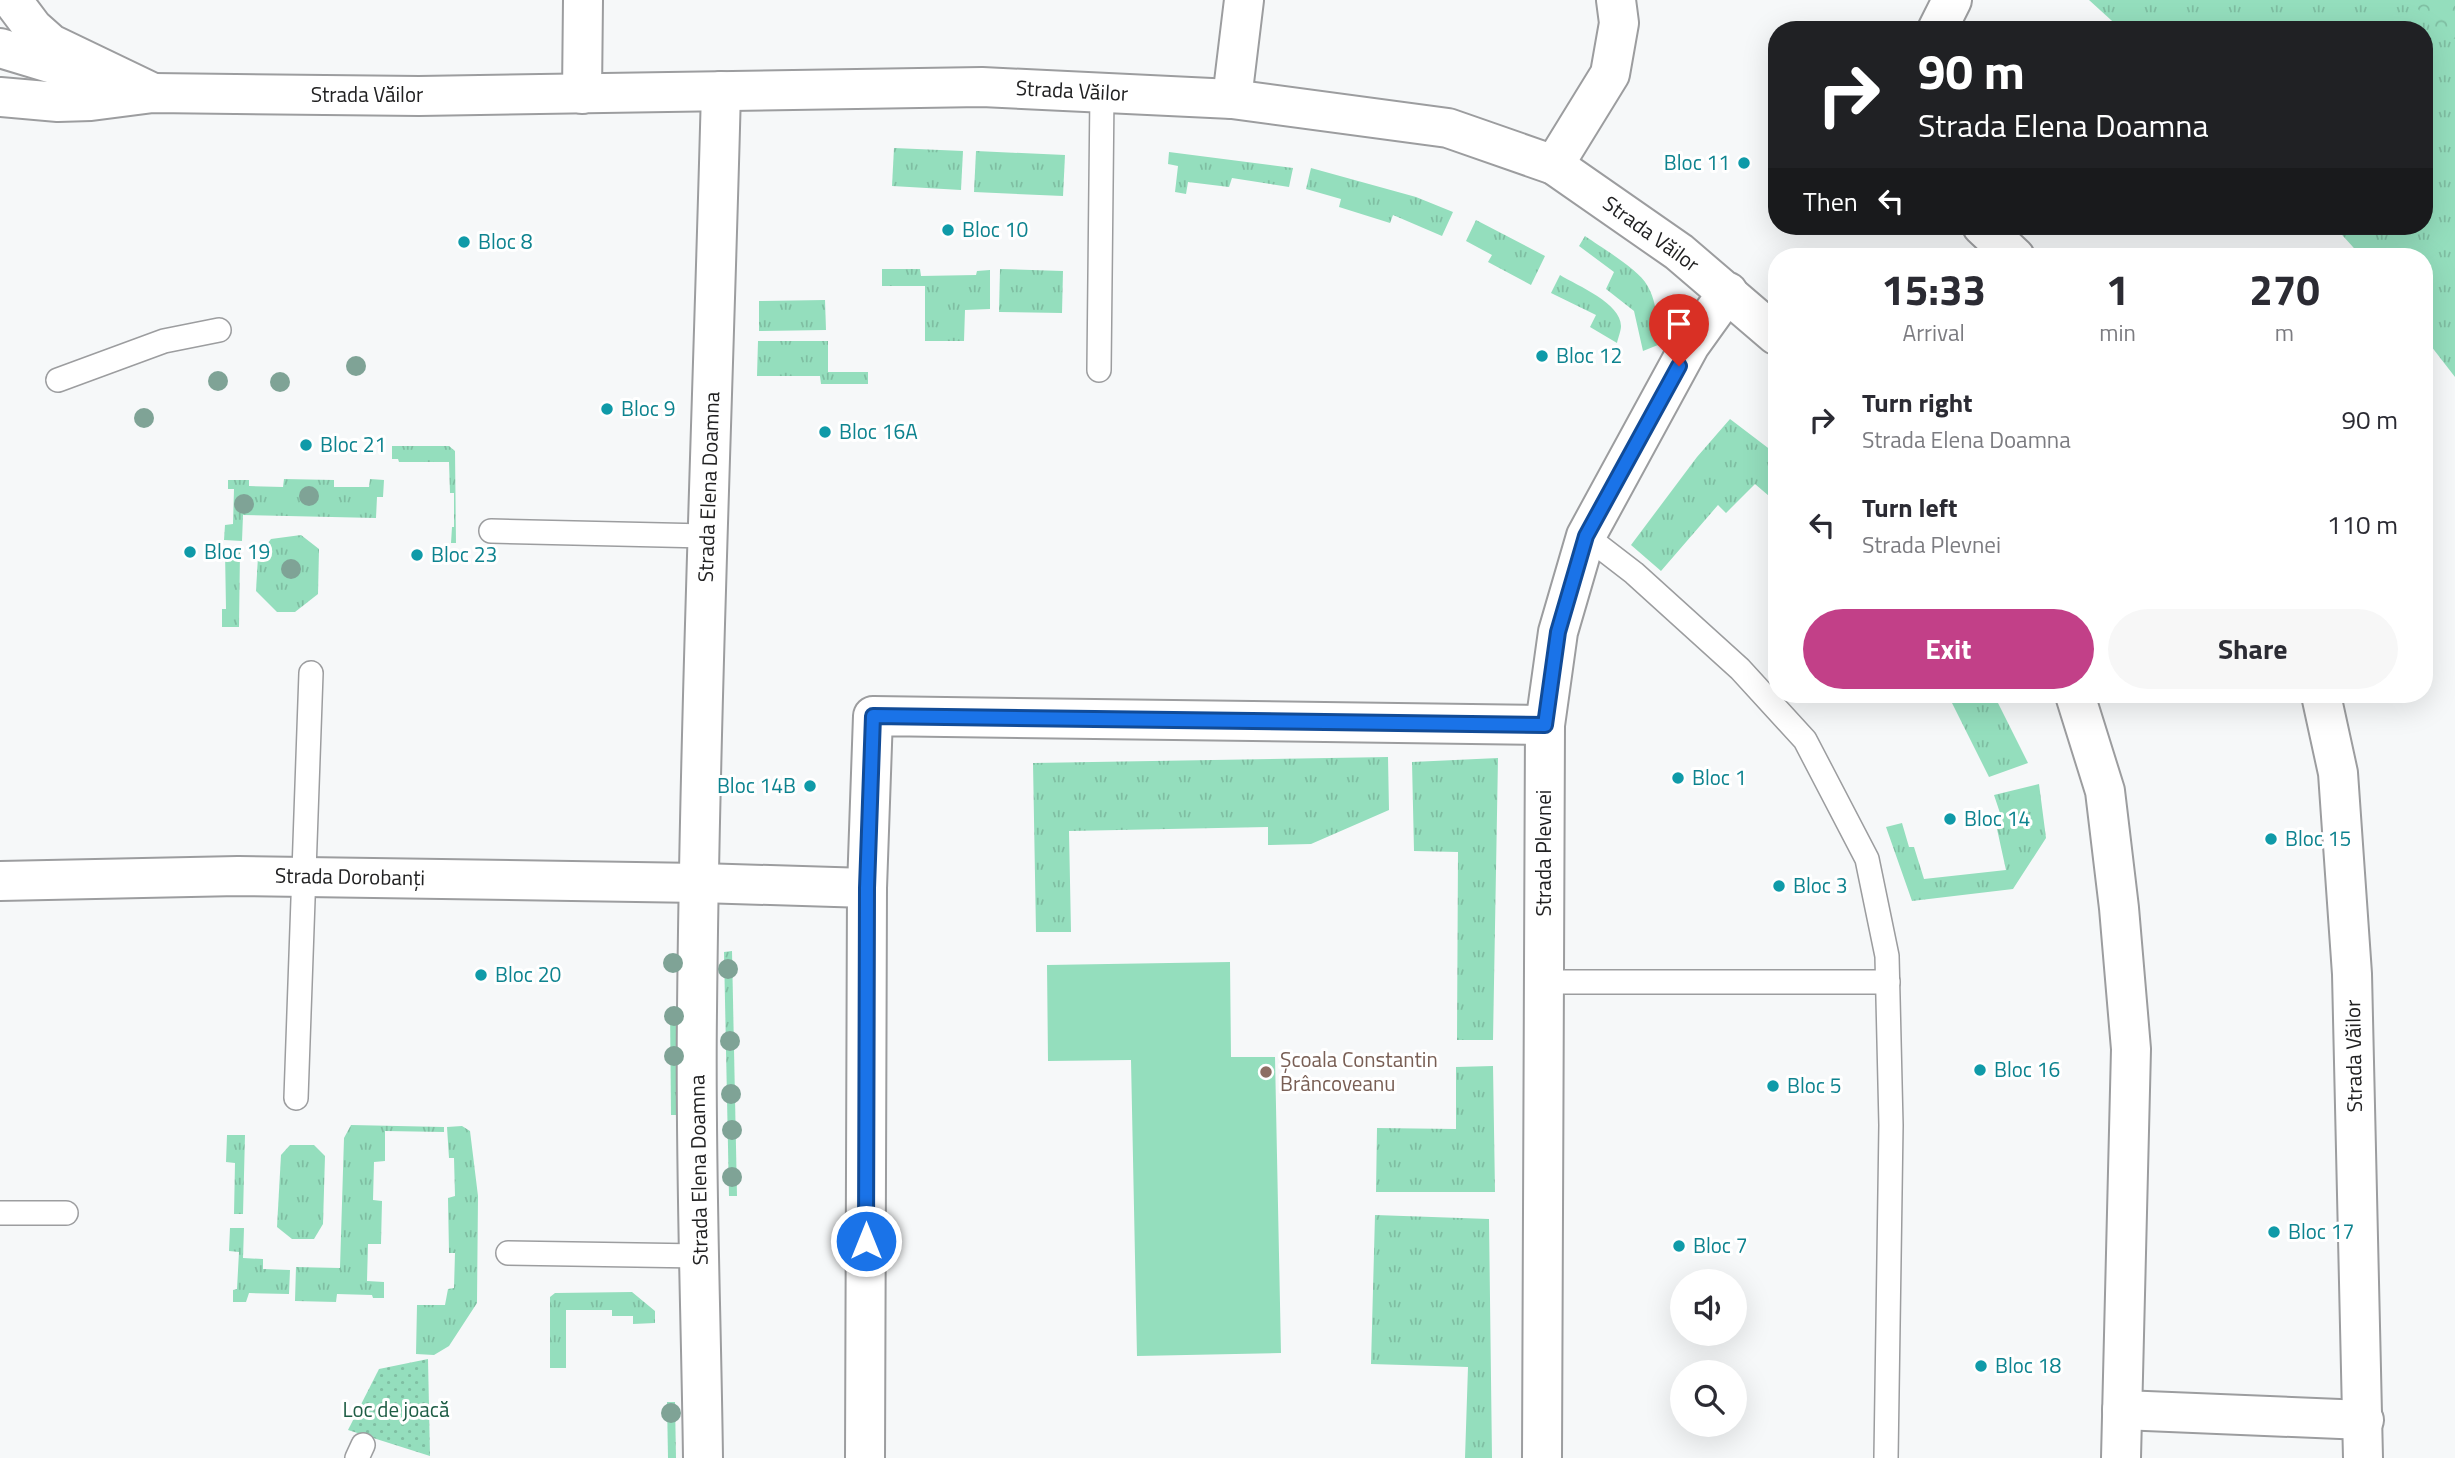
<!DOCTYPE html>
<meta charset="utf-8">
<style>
body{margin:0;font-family:"Titillium Web",sans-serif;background:#f7f7f7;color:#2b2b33;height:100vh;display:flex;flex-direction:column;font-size:26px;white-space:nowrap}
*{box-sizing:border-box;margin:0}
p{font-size:23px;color:#7c7c81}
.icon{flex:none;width:38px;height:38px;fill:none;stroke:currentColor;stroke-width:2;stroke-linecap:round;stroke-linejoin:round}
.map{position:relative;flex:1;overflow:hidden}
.side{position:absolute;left:1768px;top:248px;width:665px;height:455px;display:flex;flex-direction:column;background:#fff;border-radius:28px;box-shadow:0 7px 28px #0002}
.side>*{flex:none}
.hud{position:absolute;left:1768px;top:21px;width:665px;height:214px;border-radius:28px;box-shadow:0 7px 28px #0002;background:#202124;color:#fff;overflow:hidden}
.tools{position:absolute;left:1670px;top:1269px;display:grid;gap:14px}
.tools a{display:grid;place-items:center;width:77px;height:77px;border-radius:50%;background:#fff;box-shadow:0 7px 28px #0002;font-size:35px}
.pin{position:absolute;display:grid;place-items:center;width:60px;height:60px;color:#fff;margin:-72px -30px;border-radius:50% 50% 50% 0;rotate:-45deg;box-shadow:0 0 7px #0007}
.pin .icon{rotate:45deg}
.me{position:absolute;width:77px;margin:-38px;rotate:0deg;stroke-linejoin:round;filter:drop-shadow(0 0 5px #0008)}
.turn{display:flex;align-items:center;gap:24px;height:147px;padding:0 35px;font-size:32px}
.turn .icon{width:91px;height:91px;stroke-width:2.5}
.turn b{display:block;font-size:49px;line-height:60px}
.then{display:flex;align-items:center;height:66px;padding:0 35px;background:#0003;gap:14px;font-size:26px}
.eta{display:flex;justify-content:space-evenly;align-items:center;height:119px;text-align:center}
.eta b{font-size:42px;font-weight:700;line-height:49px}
.cta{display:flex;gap:14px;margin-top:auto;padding:14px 35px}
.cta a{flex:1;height:80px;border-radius:42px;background:#c24088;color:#fff;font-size:28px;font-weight:700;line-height:80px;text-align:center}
.cta a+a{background:#f7f7f7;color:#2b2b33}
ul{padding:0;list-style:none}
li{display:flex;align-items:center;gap:21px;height:105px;padding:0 35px}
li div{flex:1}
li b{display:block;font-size:26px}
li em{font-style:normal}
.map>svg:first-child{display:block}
.grass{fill:url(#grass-tufts)}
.forest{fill:url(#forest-crowns)}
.park{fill:url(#park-dots)}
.pitch{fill:#94debd}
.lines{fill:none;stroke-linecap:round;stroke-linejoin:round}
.service-casing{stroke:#9c9d9f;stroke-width:26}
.minor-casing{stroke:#9c9d9f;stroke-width:42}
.tertiary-casing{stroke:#9c9d9f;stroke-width:42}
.service{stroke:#fff;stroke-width:23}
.minor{stroke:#fff;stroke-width:38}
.tertiary{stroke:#fff;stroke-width:38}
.tree{fill:#7fa396}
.route-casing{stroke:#114b97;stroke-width:18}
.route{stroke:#1a73e8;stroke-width:12}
.culture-dot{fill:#0f9aa8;stroke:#fff;stroke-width:2.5}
.education-dot{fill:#8d6e63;stroke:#fff;stroke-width:2.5}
.labels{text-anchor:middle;stroke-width:6;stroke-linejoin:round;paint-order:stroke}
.street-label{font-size:21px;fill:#212122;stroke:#fff}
.culture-label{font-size:21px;fill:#0d838f;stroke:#fff;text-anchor:start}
.education-label{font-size:21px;fill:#785e54;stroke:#fff;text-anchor:start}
.park-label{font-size:21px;fill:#1e5d45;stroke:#fff}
</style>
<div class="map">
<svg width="2455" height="1458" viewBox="0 0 2455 1458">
<defs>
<pattern id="grass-tufts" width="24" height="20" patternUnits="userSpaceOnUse" patternTransform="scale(1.75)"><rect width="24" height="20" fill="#94debd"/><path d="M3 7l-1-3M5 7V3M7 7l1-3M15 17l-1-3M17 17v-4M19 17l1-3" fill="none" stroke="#7fbea2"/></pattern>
<pattern id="forest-crowns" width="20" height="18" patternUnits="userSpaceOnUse" patternTransform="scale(1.75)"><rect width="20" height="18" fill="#94debd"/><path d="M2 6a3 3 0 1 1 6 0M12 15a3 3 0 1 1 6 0" fill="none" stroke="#7fbea2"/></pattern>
<pattern id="park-dots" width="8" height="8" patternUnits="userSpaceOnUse" patternTransform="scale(1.75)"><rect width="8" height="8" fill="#94debd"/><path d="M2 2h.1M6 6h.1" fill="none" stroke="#7fbea2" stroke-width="1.8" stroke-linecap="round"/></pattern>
</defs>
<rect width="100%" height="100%" fill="#f6f8f9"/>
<g class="grass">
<polygon points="2089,0 2455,0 2455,377 2424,337 2424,257 2362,257 2334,226 2424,226 2424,30 2122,30"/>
<polygon points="894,148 963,151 961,190 892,186"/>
<polygon points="976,151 1065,155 1063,196 974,192"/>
<polygon points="1169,152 1293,168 1289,187 1232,178 1229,187 1188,182 1186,194 1175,192 1178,166 1168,164"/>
<polygon points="1311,168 1416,197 1453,212 1442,236 1393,215 1390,223 1339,207 1341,199 1306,189"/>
<polygon points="1476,220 1545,256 1531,285 1488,262 1492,255 1466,241"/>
<path d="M1585 236C1601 247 1639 270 1647 285 1658 303 1657 325 1658 345L1643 351 1634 311 1606 289 1614 272 1579 246Z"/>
<polygon points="882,269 920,269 921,276 976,275 977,271 990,270 990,309 965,310 964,341 925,341 925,286 882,286"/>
<polygon points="1000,269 1063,271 1062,313 999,312"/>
<path d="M1560 275C1578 286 1621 303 1621 326 1621 331 1618 338 1617 343L1590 327 1596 315 1551 293Z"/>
<polygon points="825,300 826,330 759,331 759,301"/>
<polygon points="758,341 828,341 828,372 868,372 868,384 821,384 820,376 757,376"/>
<polygon points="1730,419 1776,454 1776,502 1755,484 1726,513 1718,505 1661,571 1631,545 1697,457"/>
<polygon points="392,446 449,446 455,451 456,543 451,543 452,527 454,527 454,493 450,493 449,462 399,462 398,459 392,459"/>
<polygon points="284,479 334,480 334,487 369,487 370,479 384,480 383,497 377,497 376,518 243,515 242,541 224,540 225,525 233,524 234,489 228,489 228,480 249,480 249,486 283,487"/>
<polygon points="301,535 319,549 318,594 295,612 277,612 256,591 258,556 271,539"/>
<polygon points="225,551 240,551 239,627 222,627 222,609 226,609"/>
<polygon points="1948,695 1994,695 2028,763 1989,777"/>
<polygon points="1388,757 1389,810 1311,844 1268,845 1268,827 1069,831 1071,932 1036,932 1033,763"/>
<polygon points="1498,758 1493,1040 1457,1040 1458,852 1414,851 1412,762"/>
<polygon points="2039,784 2046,838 2013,889 1912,901 1886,827 1902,823 1909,847 1914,847 1924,879 2006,870 1997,829 2004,825 1994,795"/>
<polygon points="732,951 737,1196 729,1196 724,952"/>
<polygon points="670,1007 676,1007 678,1115 671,1115"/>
<polygon points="1493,1066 1495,1192 1376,1192 1377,1128 1456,1129 1456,1067"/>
<polygon points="351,1125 444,1127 444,1132 385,1131 385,1161 374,1162 373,1200 382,1201 381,1244 368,1244 367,1281 384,1282 384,1298 373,1298 372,1295 337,1294 336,1302 295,1301 296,1267 340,1268 344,1138"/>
<polygon points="462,1126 470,1131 478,1196 477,1303 449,1346 434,1355 416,1354 417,1305 445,1305 448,1289 454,1288 455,1253 449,1253 448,1198 455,1196 454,1158 449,1158 447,1127"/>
<polygon points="227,1135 245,1135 243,1214 234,1214 235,1163 226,1162"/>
<polygon points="290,1145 314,1145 325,1156 323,1224 314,1239 292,1239 277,1227 281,1155"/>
<polygon points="1375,1215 1489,1219 1492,1458 1465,1458 1468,1367 1371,1364"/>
<polygon points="230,1228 244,1228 243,1258 263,1259 263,1269 290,1270 289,1294 249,1293 246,1302 233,1302 233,1290 237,1289 239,1252 229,1251"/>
<polygon points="632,1292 655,1311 655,1323 633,1324 633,1316 612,1316 612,1310 566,1310 566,1368 550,1368 550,1297 555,1293"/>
<polygon points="667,1402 675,1402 676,1458 668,1458"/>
</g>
<polygon class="forest" points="2412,0 2455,0 2455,39 2435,34"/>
<polygon class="park" points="428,1359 430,1456 348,1430 379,1369"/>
<polygon class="pitch" points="1230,962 1231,1057 1275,1057 1281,1353 1137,1356 1131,1060 1048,1061 1047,965"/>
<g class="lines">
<defs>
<g id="service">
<polyline points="1099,370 1102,93"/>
<polyline points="58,380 164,341 219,330"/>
<polyline points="491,531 706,536"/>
<polyline points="1586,536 1634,573 1740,669 1805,740 1867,859 1887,956 1891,1125 1886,1458"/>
<polyline points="1544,982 1888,982"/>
<polyline points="296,1098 311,673"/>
<polyline points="0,1213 66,1213"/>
<polyline points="508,1253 700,1256"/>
<polyline points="357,1458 363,1445"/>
</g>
<g id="minor">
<polyline points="1937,30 1952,0"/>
<polyline points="582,94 583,0"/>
<polyline points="1232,99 1244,0"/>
<polyline points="1554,165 1610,74 1619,23 1616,0"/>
<polyline points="1982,226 2015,257"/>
<polyline points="2321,695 2338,773 2352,974 2363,1458"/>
<polyline points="0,881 238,876 700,883 867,888"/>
<polyline points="2122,1410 2364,1420"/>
<polyline points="865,1458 867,888 873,716 1545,725"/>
<polyline points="1542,1458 1545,725 1558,632 1586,536 1690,345 1728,292"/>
</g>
<g id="tertiary">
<polyline points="12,0 33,28 51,44 153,93"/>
<polyline points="0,48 73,70"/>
<polyline points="0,97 58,102 91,101 153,93 419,96 982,87 1232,99 1448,128 1554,165 1679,252 1776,335"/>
<polyline points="2075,695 2105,791 2119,908 2131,1049 2121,1458"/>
<path d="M703 1458C701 1309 695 1160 697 1011 700 705 713 398 721 91"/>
</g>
</defs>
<use href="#service" class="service-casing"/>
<use href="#minor" class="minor-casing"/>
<use href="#tertiary" class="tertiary-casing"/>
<use href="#service" class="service"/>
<use href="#minor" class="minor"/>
<use href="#tertiary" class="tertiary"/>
</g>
<g class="tree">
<circle cx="356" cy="366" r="10"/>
<circle cx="218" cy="381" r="10"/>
<circle cx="280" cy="382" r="10"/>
<circle cx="144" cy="418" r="10"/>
<circle cx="309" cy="496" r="10"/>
<circle cx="244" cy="504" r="10"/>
<circle cx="291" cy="569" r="10"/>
<circle cx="673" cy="963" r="10"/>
<circle cx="728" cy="969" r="10"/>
<circle cx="674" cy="1016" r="10"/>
<circle cx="730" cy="1041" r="10"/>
<circle cx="674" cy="1056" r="10"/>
<circle cx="731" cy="1094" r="10"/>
<circle cx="732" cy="1130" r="10"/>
<circle cx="732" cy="1177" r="10"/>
<circle cx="671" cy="1413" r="10"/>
</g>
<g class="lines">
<defs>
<polyline id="route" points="866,1241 867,888 873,716 1545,725 1558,632 1586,536 1679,366"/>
</defs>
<use href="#route" class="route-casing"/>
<use href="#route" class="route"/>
</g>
<g class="culture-dot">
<circle cx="1744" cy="163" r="7"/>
<circle cx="948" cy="230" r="7"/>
<circle cx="464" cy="242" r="7"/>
<circle cx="1542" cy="356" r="7"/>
<circle cx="607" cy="409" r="7"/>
<circle cx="825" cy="432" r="7"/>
<circle cx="306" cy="445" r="7"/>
<circle cx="190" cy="552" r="7"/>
<circle cx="417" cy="555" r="7"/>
<circle cx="1678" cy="778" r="7"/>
<circle cx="810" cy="786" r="7"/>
<circle cx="1950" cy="819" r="7"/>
<circle cx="2271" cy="839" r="7"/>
<circle cx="1779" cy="886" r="7"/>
<circle cx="481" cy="975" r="7"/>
<circle cx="1980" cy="1070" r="7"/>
<circle cx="1773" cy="1086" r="7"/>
<circle cx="2274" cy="1232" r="7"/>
<circle cx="1679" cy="1246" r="7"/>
<circle cx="1981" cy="1366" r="7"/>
</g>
<circle class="education-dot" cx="1266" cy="1072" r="7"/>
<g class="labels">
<g class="street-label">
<text transform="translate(1072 91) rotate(3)" y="7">Strada Văilor</text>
<text x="367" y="102">Strada Văilor</text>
<text transform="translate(1651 234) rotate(36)" y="7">Strada Văilor</text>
<text transform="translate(709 487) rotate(-88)" y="7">Strada Elena Doamna</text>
<text transform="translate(1544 853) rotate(-90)" y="7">Strada Plevnei</text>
<text transform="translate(350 877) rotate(1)" y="7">Strada Dorobanți</text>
<text transform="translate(2354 1056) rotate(-91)" y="7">Strada Văilor</text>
<text transform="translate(699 1170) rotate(-91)" y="7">Strada Elena Doamna</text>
</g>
<g class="culture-label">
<text x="1730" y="170" text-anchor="end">Bloc 11</text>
<text x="962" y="237">Bloc 10</text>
<text x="478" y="249">Bloc 8</text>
<text x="1556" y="363">Bloc 12</text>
<text x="621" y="416">Bloc 9</text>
<text x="839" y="439">Bloc 16A</text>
<text x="320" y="452">Bloc 21</text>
<text x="204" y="559">Bloc 19</text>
<text x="431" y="562">Bloc 23</text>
<text x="1692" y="785">Bloc 1</text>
<text x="796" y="793" text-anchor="end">Bloc 14B</text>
<text x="1964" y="826">Bloc 14</text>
<text x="2285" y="846">Bloc 15</text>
<text x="1793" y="893">Bloc 3</text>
<text x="495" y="982">Bloc 20</text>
<text x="1994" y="1077">Bloc 16</text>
<text x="1787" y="1093">Bloc 5</text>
<text x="2288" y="1239">Bloc 17</text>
<text x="1693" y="1253">Bloc 7</text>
<text x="1995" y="1373">Bloc 18</text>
</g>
<g class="education-label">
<text x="1280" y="1067">Școala Constantin<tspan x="1280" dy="24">Brâncoveanu</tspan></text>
</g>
<g class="park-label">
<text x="396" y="1417">Loc de joacă</text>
</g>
</g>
</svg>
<div class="tools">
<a><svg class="icon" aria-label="sound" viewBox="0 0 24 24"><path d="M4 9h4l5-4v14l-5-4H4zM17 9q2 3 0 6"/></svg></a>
<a><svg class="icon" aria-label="search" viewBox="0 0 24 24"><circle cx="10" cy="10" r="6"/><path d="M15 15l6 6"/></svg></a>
</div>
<div class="pin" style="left:1679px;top:366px;background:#d93025"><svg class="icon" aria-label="arrive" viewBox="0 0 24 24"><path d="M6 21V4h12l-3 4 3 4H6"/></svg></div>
<svg class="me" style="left:866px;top:1241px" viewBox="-20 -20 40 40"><circle r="17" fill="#1a73e8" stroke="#fff" stroke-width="3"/><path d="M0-11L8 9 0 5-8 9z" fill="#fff"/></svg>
<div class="hud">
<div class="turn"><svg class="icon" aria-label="right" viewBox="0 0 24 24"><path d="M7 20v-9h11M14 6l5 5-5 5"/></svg><div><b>90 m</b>Strada Elena Doamna</div></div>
<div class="then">Then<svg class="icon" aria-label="left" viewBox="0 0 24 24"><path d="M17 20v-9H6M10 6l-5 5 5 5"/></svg></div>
</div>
<section class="side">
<div class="eta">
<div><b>15:33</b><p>Arrival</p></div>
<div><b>1</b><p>min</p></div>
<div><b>270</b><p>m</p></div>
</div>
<ul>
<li><svg class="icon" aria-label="right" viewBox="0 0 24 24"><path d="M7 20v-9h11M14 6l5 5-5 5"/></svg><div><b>Turn right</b><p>Strada Elena Doamna</p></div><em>90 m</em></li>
<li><svg class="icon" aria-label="left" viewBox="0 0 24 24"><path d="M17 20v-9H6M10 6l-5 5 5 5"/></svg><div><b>Turn left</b><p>Strada Plevnei</p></div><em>110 m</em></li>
</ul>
<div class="cta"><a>Exit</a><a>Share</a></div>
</section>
</div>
